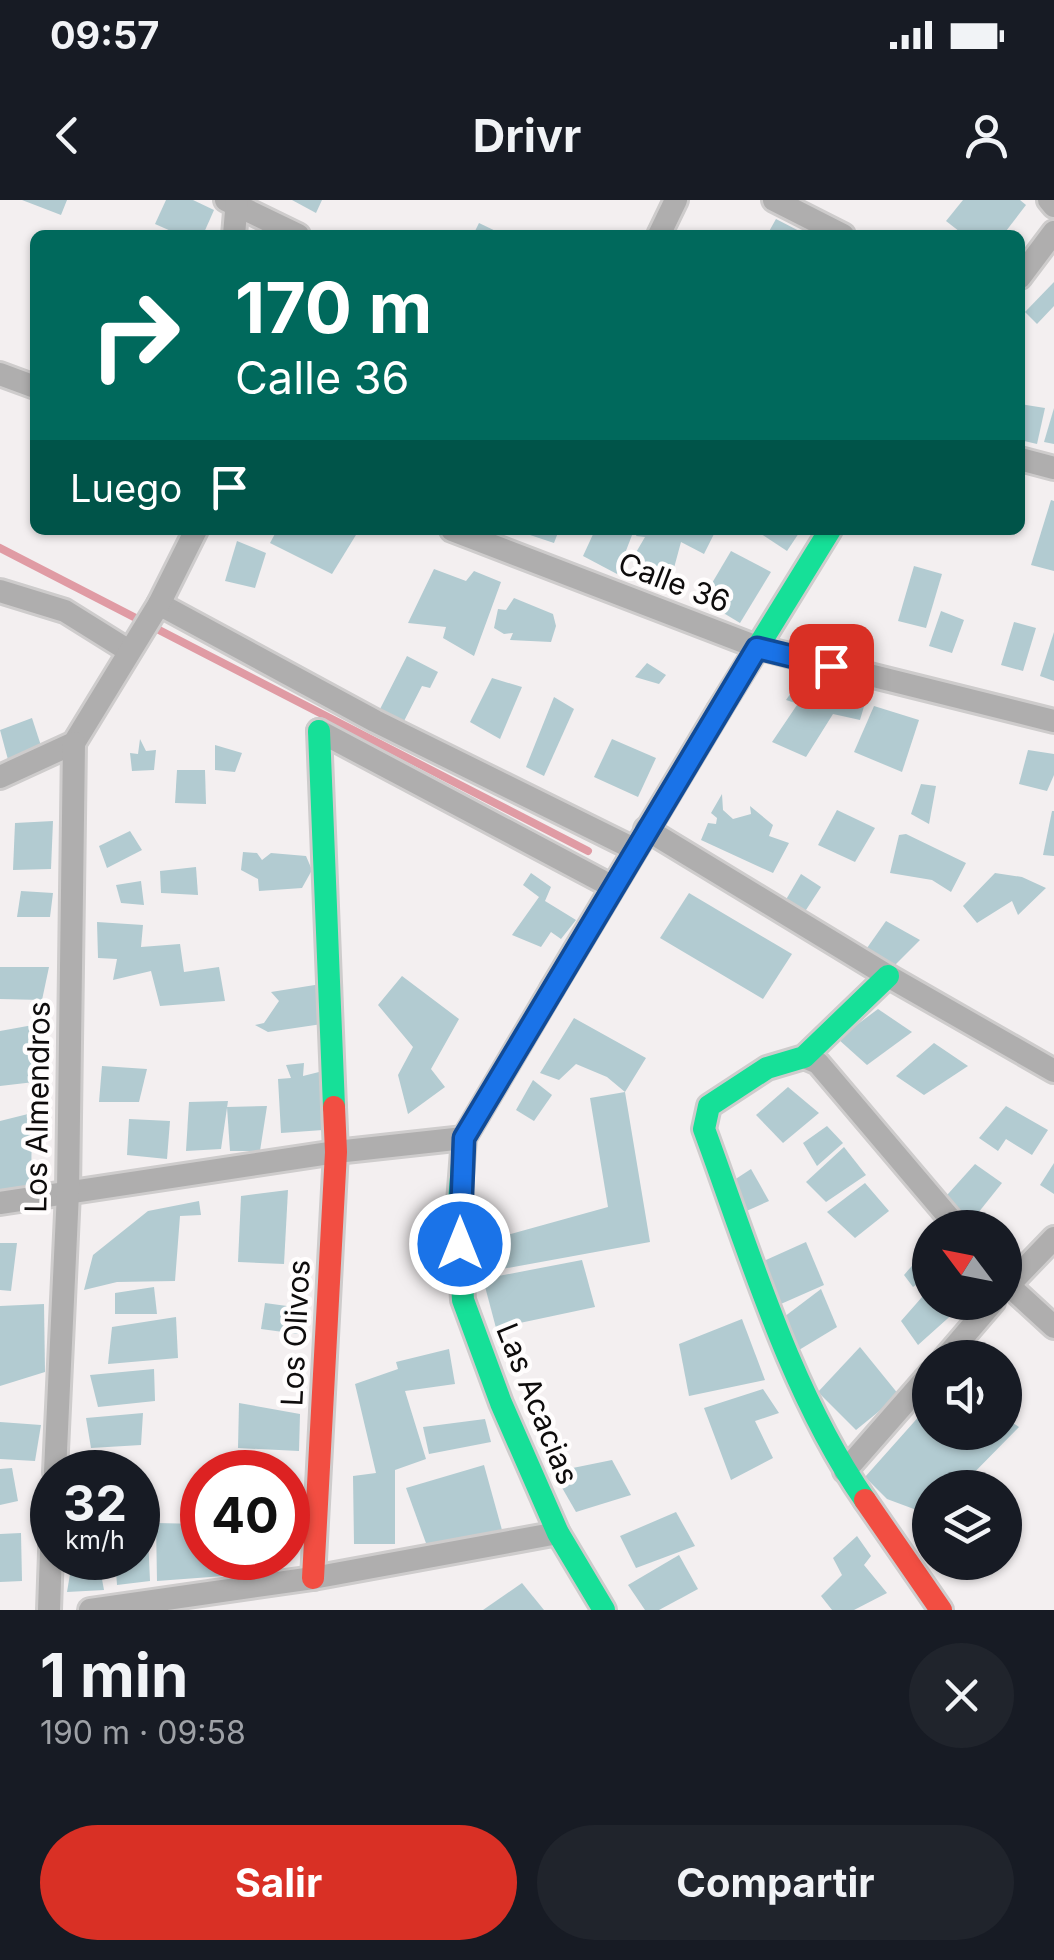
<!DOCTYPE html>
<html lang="es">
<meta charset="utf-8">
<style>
body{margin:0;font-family:Inter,sans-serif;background:#20242c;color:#f1f3f6;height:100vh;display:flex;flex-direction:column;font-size:38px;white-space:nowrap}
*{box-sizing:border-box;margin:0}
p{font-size:32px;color:#9ea1a6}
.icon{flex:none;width:55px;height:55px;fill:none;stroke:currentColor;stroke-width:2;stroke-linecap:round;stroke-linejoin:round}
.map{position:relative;height:1410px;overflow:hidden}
.panel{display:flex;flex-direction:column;background:#171b24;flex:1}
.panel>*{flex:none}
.banner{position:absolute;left:30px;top:30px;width:995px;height:305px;border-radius:15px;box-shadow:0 2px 8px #0004;background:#00695c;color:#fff;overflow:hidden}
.needle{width:65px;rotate:302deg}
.fabs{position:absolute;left:912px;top:1010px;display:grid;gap:20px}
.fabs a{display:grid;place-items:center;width:110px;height:110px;border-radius:50%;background:#171b24;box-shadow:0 2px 8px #0004;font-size:50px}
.speed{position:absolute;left:30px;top:1250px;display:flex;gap:20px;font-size:50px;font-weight:700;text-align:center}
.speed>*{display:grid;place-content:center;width:130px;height:130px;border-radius:50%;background:#171b24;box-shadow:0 2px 8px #0004;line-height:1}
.speed small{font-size:25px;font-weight:400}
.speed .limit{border:15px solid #d22;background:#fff;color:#111}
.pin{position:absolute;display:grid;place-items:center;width:85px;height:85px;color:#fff;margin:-42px;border-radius:20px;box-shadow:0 5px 15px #0006}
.me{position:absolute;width:110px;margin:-55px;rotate:0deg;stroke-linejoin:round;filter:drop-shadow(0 0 8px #0008)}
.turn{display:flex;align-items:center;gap:35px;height:210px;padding:0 40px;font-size:45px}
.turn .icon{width:130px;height:130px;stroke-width:2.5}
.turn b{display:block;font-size:70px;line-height:85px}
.then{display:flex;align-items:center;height:95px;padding:0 40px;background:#0003;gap:20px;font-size:38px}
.round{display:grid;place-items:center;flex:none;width:105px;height:105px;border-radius:52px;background:#20242c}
.summary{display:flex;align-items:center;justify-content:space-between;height:170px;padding:0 40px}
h1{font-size:60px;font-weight:700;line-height:75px}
.primary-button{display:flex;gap:20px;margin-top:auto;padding:20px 40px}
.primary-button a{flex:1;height:115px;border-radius:60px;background:#d93025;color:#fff;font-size:40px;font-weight:700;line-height:115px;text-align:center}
.primary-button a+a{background:#20242c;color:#f1f3f6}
.status{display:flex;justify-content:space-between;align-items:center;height:70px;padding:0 50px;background:#171b24;direction:ltr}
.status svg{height:28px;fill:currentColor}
header{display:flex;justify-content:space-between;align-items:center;height:130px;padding:0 40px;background:#171b24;font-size:45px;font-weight:700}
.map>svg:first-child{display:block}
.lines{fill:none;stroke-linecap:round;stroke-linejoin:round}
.stream{stroke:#e09ba4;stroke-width:8}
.building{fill:#b2cbd1}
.street-casing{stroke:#cecccc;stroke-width:28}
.fast-casing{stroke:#cecccc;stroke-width:28}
.jam-casing{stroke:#cecccc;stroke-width:28}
.street{stroke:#afaeae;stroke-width:22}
.fast{stroke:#16e098;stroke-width:22}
.jam{stroke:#f24e42;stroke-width:22}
.route-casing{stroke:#114b97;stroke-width:25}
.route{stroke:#1a73e8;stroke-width:18}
.labels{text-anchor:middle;stroke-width:9;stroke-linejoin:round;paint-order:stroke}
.street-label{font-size:30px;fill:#0e0c0c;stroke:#fffdfd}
</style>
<div class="status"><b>09:57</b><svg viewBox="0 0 49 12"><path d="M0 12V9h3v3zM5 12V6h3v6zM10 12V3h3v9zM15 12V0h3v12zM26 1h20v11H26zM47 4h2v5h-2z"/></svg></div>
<header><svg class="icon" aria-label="back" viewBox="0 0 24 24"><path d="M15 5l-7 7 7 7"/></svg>Drivr<svg class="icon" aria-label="person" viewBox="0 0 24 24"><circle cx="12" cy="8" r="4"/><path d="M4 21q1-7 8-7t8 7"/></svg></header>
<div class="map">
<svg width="1054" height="1410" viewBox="0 0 1054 1410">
<rect width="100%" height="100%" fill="#f3eff0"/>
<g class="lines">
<polyline class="stream" points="0,348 588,651"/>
</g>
<g class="building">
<polygon points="22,0 67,0 61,15"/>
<polygon points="166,0 193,0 214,10 203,35 180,35 155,24"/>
<polygon points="292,0 322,0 316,13"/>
<polygon points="963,0 1020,0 1026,5 1003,35 964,35 946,21"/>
<polygon points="776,19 807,35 767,35"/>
<polygon points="479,23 504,35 473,35"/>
<polygon points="1054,82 1054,106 1037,124 1025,112"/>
<polygon points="1020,204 1045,208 1037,244 1020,240"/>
<polygon points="1054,208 1054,244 1044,242"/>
<polygon points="1051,300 1054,301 1054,371 1031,365"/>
<polygon points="277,330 359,330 332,374 270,343"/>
<polygon points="532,330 559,330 554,343 530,335"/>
<polygon points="595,330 634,330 617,374 583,356"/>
<polygon points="639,330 716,330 704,354 681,342 671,379 631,361 645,337 636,336"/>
<polygon points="755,330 801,330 787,351"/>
<polygon points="237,341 266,353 255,388 225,381"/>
<polygon points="731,351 771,372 740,423 702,400"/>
<polygon points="914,366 942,374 926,428 898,421"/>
<polygon points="434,369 466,381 474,371 501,382 474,456 443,438 446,427 408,423"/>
<polygon points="514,398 553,414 556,426 551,442 510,440 513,433 504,434 494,428 498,409 506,410"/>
<polygon points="941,411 964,420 952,453 929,446"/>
<polygon points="1014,422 1036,428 1023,471 1001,465"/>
<polygon points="1054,432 1054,481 1040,476"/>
<polygon points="407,456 438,472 430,488 422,486 403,523 379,511"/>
<polygon points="647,463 666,475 659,484 635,477"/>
<polygon points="805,473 826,482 838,474 870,486 860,520 833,514 806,557 772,542 797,505 814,509 786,500"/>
<polygon points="492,478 522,487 500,539 470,522"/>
<polygon points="554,497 574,509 544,576 526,567"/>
<polygon points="874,506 919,520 902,572 854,552"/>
<polygon points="32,518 44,555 10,567 0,530"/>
<polygon points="140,539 146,551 156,550 154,570 132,571 130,553 138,554"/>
<polygon points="612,539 656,558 638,597 594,577"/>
<polygon points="215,545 242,553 235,572 215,570"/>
<polygon points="1028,550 1054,554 1054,575 1047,591 1019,584"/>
<polygon points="177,570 205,570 206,604 175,603"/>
<polygon points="921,584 936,586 929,624 911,614"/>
<polygon points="722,594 723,610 733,619 751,614 750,606 773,625 769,636 789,643 773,673 701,640 708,623 716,624 717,618 711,613"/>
<polygon points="837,610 875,628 855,662 818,645"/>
<polygon points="1052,611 1054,611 1054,656 1043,655"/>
<polygon points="53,621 51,669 13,670 15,623"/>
<polygon points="130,631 142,650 107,668 99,646"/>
<polygon points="906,634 966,663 951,692 932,680 890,673 899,635"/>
<polygon points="243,652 257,653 262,660 271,653 306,656 312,670 302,688 259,691 258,679 241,670"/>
<polygon points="196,667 198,695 161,693 160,671"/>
<polygon points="531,673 551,687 545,701 576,720 561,739 551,732 541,747 512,735 539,697 523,685"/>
<polygon points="995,673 1022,677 1046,688 1018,715 1012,701 977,723 963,706"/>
<polygon points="801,674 821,687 804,713 784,703"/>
<polygon points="141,681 144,705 121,703 116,685"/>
<polygon points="21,691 53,693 50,717 17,717"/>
<polygon points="689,693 792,754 763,799 660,738"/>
<polygon points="886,721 920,740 895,765 867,748"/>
<polygon points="97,722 143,725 141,747 180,744 184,772 219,767 225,801 160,806 151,771 113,780 117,759 98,758"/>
<polygon points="0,767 49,767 42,800 0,799"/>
<polygon points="402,776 459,819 431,869 445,887 408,914 398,875 413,847 378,805"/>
<polygon points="321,784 322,824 268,832 255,825 264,823 279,801 271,792"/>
<polygon points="878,809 912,832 867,865 838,839"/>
<polygon points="574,818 646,858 625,892 650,1042 486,1072 485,1041 608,1007 590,898 625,892 607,877 576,864 559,880 540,873"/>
<polygon points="44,823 43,881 0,886 0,831"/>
<polygon points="934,843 968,866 924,895 896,876"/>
<polygon points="304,863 303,876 319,872 323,930 281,933 278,879 291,878 286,865"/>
<polygon points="102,866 147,869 139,902 99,902"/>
<polygon points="533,880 552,895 534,921 516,910"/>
<polygon points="788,887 819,913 783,943 756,915"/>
<polygon points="228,901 221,949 186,951 189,902"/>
<polygon points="267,906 260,951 230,951 227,907"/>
<polygon points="1006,906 1048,930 1032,955 1006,939 998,951 979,938"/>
<polygon points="32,913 31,991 0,993 0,921"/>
<polygon points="129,919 170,921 167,959 127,955"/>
<polygon points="827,926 843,943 817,966 803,943"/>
<polygon points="844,947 866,975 826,1002 806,982"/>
<polygon points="1054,963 1054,994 1040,985"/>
<polygon points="975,964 1002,983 966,1028 939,1004"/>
<polygon points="751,969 769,1001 742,1013 728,984"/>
<polygon points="865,983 889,1011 855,1038 827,1012"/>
<polygon points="288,990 284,1064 238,1062 241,996"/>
<polygon points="199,1001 201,1015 180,1016 175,1081 117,1082 84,1090 93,1055 148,1011"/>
<polygon points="806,1042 824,1085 774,1107 755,1065"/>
<polygon points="0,1043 17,1043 11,1091 0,1090"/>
<polygon points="930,1045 930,1075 913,1087 904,1075"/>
<polygon points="582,1060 595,1107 496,1128 483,1079"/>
<polygon points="154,1087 157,1114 115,1114 115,1093"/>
<polygon points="930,1088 930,1102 966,1102 918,1145 901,1121"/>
<polygon points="821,1089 837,1127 794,1153 780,1120"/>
<polygon points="265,1103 309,1109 305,1135 261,1129"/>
<polygon points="44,1104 45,1172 0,1186 0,1106"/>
<polygon points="176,1117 178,1158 108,1164 112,1127"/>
<polygon points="742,1119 765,1180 689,1196 679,1144"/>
<polygon points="860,1147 899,1195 856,1230 818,1192"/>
<polygon points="449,1149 455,1184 405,1191 426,1259 395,1270 395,1344 354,1344 353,1276 376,1273 355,1184 398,1169 396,1162"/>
<polygon points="154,1169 155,1201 98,1207 90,1175"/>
<polygon points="763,1189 779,1213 755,1221 773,1258 731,1280 704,1208"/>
<polygon points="239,1203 300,1214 299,1251 238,1248"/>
<polygon points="930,1204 930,1232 1005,1232 1005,1218 1019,1227 959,1288 930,1288 930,1315 887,1299 865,1277"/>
<polygon points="143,1213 141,1245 91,1248 86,1218"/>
<polygon points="485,1219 491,1242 429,1254 423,1227"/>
<polygon points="0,1222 41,1225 35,1261 0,1259"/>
<polygon points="612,1260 631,1295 576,1312 553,1272"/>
<polygon points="484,1265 502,1330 427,1346 406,1288"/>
<polygon points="12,1268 18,1301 0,1305 0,1269"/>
<polygon points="138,1290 146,1290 150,1381 117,1385 115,1358 138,1358"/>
<polygon points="676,1312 695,1346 636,1368 620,1336"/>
<polygon points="156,1323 202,1324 202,1358 226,1358 224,1376 157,1381"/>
<polygon points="930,1324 930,1360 915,1341"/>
<polygon points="21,1333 22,1381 0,1382 0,1334"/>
<polygon points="857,1336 871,1356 864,1365 887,1393 854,1410 832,1410 821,1396 842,1375 833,1358"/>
<polygon points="679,1355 698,1389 659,1410 645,1410 628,1385"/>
<polygon points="231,1358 271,1358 269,1373 231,1370"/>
<polygon points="100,1369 104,1390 67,1392 70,1374"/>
<polygon points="522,1383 544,1410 483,1410"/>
</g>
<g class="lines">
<defs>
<g id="street">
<polyline points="226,0 298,35"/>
<polyline points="774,0 843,35"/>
<polyline points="1049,0 1054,6"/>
<polyline points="234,35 237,0"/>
<polyline points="659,35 676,0"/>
<polyline points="1020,77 1054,32"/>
<polyline points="0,174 35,187"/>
<polyline points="1020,259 1054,268"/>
<polyline points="452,330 757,447 1054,521"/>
<polyline points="0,391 65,411 129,451"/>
<polyline points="159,404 375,521 634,649"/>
<polyline points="319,531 611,686"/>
<polyline points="0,577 74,543 159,404 196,330"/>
<polyline points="646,629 888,776 1054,871"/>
<polyline points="804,857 818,863 958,1028"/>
<polyline points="0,1003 336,952 464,938"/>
<polyline points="1005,1082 1054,1127"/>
<polyline points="1005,1089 1054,1038"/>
<polyline points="945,1158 993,1102"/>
<polyline points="845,1271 930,1174"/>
<polyline points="55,1272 68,992 74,543"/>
<polyline points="49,1410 52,1324"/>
<polyline points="90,1410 313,1378 558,1333"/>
</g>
<g id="fast">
<polyline points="719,510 830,330"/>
<polyline points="319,531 334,907"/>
<polyline points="552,789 464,938 458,1015 463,1100 501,1203 558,1333 604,1410"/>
<path d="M865 1300C790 1192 749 1051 704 929L709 906 767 868 804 857 888 776"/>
</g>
<g id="jam">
<polyline points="552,789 719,510"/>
<polyline points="865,1300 941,1410"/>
<polyline points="313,1378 336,952 334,907"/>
</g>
</defs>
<use href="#street" class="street-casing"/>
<use href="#fast" class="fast-casing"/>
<use href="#jam" class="jam-casing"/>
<use href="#street" class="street"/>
<use href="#fast" class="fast"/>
<use href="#jam" class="jam"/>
</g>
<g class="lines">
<defs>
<polyline id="route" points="460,1044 464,938 757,448 831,466"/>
</defs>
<use href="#route" class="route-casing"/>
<use href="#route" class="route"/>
</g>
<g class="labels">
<g class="street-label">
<text transform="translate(674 383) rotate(21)" y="10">Calle 36</text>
<text transform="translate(38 907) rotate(-89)" y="10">Los Almendros</text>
<text transform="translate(296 1133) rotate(-87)" y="10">Los Olivos</text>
<text transform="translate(537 1204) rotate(68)" y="10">Las Acacias</text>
</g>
</g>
</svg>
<div class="fabs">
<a><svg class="needle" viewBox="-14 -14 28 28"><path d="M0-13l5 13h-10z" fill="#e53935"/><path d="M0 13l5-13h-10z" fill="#9ea1a6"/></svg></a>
<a><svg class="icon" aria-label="sound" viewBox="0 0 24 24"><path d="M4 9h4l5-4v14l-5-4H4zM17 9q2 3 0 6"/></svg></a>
<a><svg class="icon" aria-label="layers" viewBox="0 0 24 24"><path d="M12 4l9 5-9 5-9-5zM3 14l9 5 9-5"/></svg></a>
</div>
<div class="speed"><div>32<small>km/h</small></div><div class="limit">40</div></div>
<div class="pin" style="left:831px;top:466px;background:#d93025"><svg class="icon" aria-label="arrive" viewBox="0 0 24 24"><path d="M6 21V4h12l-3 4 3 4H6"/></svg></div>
<svg class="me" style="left:460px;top:1044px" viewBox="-20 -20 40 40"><circle r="17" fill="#1a73e8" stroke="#fff" stroke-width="3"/><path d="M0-11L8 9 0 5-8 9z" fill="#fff"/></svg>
<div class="banner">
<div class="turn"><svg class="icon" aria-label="right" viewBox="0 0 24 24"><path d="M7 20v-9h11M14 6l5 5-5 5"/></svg><div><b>170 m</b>Calle 36</div></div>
<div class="then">Luego<svg class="icon" aria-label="arrive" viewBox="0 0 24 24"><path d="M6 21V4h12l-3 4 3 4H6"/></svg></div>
</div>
</div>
<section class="panel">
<div class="summary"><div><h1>1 min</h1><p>190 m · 09:58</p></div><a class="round"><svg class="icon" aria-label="close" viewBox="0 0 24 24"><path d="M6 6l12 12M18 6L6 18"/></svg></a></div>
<div class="primary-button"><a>Salir</a><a>Compartir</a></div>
</section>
